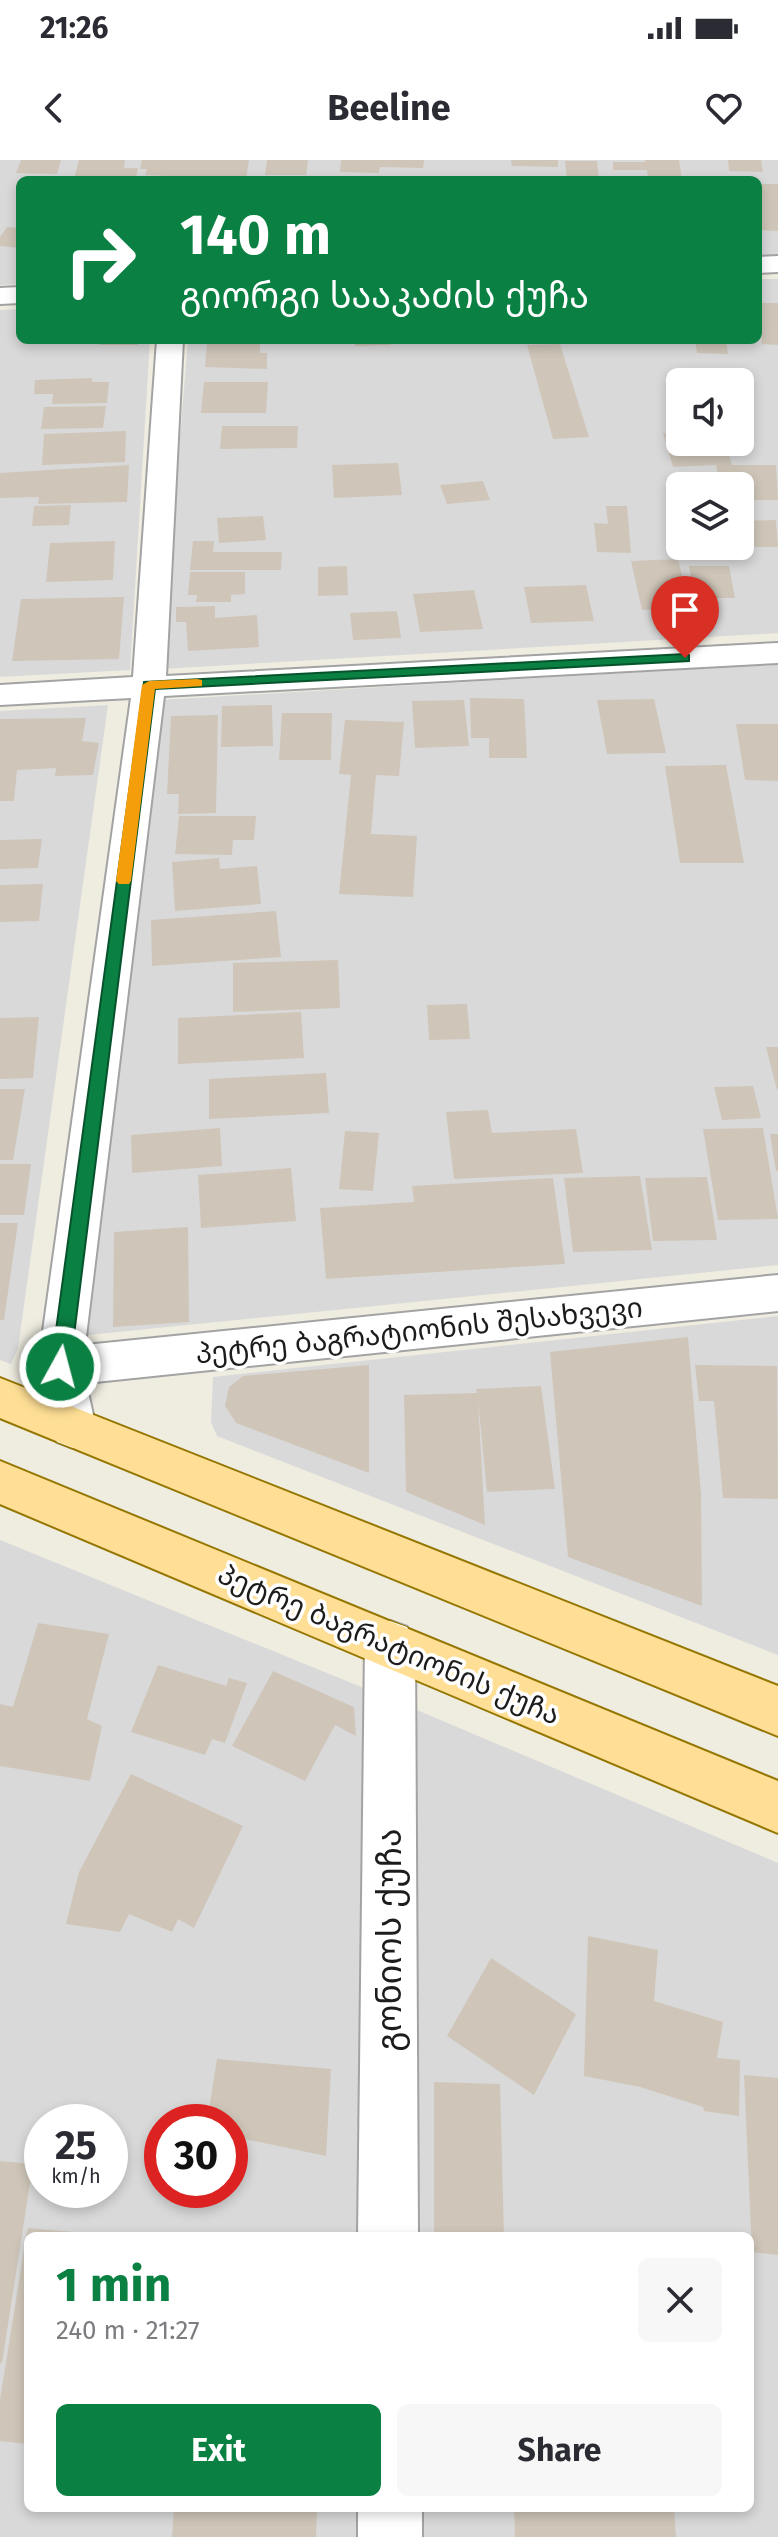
<!DOCTYPE html>
<meta charset="utf-8">
<style>
body{margin:0;font-family:"Fira Sans","Noto Sans Georgian",sans-serif;background:#f7f7f7;color:#2b2b33;height:100vh;display:flex;flex-direction:column;font-size:30px;white-space:nowrap}
*{box-sizing:border-box;margin:0}
p{font-size:26px;color:#7c7c81}
.icon{flex:none;width:44px;height:44px;fill:none;stroke:currentColor;stroke-width:2;stroke-linecap:round;stroke-linejoin:round}
.map{position:relative;flex:1;overflow:hidden}
.side{position:absolute;left:24px;top:2072px;width:730px;height:280px;display:flex;flex-direction:column;background:#fff;border-radius:12px;box-shadow:0 4px 12px #0003}
.side>*{flex:none}
.banner{position:absolute;left:16px;top:16px;width:746px;height:168px;border-radius:12px;box-shadow:0 4px 12px #0003;background:#0b8043;color:#fff;overflow:hidden}
.tools{position:absolute;left:666px;top:208px;display:grid;gap:16px}
.tools a{display:grid;place-items:center;width:88px;height:88px;border-radius:12px;background:#fff;box-shadow:0 4px 12px #0003;font-size:40px}
.speed{position:absolute;left:24px;top:1944px;display:flex;gap:16px;font-size:40px;font-weight:700;text-align:center}
.speed>*{display:grid;place-content:center;width:104px;height:104px;border-radius:50%;background:#fff;box-shadow:0 4px 12px #0003;line-height:1}
.speed small{font-size:20px;font-weight:400}
.speed .limit{border:12px solid #d22;background:#fff;color:#111}
.pin{position:absolute;display:grid;place-items:center;width:68px;height:68px;color:#fff;margin:-82px -34px;border-radius:50% 50% 50% 0;rotate:-45deg;box-shadow:0 0 8px #0007}
.pin .icon{rotate:45deg}
.me{position:absolute;width:88px;margin:-44px;rotate:7deg;stroke-linejoin:round;filter:drop-shadow(0 0 6px #0008)}
.turn{display:flex;align-items:center;gap:28px;height:168px;padding:0 32px;font-size:36px}
.turn .icon{width:104px;height:104px;stroke-width:2.5}
.turn b{display:block;font-size:56px;line-height:68px}
.round{display:grid;place-items:center;flex:none;width:84px;height:84px;border-radius:12px;background:#f7f7f7}
.head{display:flex;align-items:center;justify-content:space-between;height:136px;padding:0 32px}
h1{font-size:48px;font-weight:700;line-height:60px;color:#0b8043}
.button{display:flex;gap:16px;margin-top:auto;padding:16px 32px}
.button a{flex:1;height:92px;border-radius:12px;background:#0b8043;color:#fff;font-size:32px;font-weight:700;line-height:92px;text-align:center}
.button a+a{background:#f7f7f7;color:#2b2b33}
.status{display:flex;justify-content:space-between;align-items:center;height:56px;padding:0 40px;background:#fff;direction:ltr}
.status svg{height:22px;fill:currentColor}
header{display:flex;justify-content:space-between;align-items:center;height:104px;padding:0 32px;background:#fff;font-size:36px;font-weight:700}
.map>svg:first-child{display:block}
.residential{fill:#dad9d9;fill-rule:evenodd}
.building{fill:#cfc6b9}
.lines{fill:none;stroke-linecap:round;stroke-linejoin:round}
.minor-casing{stroke:#a3a3a3;stroke-width:4}
.primary-casing{stroke:#947600;stroke-width:4}
.minor{fill:#fff;fill-rule:evenodd}
.primary{fill:#ffdf95;fill-rule:evenodd}
.route{fill:#0b8043;stroke:#07532c;stroke-width:2}
.slow{fill:#f59e0b}
.labels{text-anchor:middle;stroke-width:7;stroke-linejoin:round;paint-order:stroke}
.street-label{font-size:28px;fill:#1c1c1c;stroke:#fff}
.near-street-label{font-size:34px;fill:#1c1c1c;stroke:#fff}
</style>
<div class="status"><b>21:26</b><svg viewBox="0 0 49 12"><path d="M0 12V9h3v3zM5 12V6h3v6zM10 12V3h3v9zM15 12V0h3v12zM26 1h20v11H26zM47 4h2v5h-2z"/></svg></div>
<header><svg class="icon" aria-label="back" viewBox="0 0 24 24"><path d="M15 5l-7 7 7 7"/></svg>Beeline<svg class="icon" aria-label="heart" viewBox="0 0 24 24"><path d="M12 20l-8-8c-3-5 5-10 8-4 3-6 11-1 8 4z"/></svg></header>
<div class="map">
<svg width="778" height="2377" viewBox="0 0 778 2377">
<rect width="100%" height="100%" fill="#efece0"/>
<g class="residential">
<polygon points="0,0 778,0 778,97 758,98 758,20 20,20 20,124 0,125"/>
<path d="M758 119H778V473L161 509 188 180H758ZM680 222H740V282H680ZM680 326H740V386H680Z"/>
<polygon points="20,149 20,180 150,180 130,510 0,517 0,150"/>
<polygon points="778,504 778,1105 88,1175 159,540"/>
<polygon points="108,545 18,1188 11,1204 0,1200 0,551"/>
<polygon points="778,1156 778,1495 217,1276 211,1262 213,1217"/>
<path d="M0 1380 376 1533 364 2076H28V2348H361L360 2377H0ZM42 1962H110V2030H42ZM162 1962H230V2030H162Z"/>
<polygon points="417,1550 778,1703 778,2377 417,2377 417,2348 750,2348 750,2076 415,2076"/>
</g>
<g class="building">
<polygon points="21,0 61,0 57,14 16,13"/>
<polygon points="79,0 125,0 124,8 138,8 136,18 74,18"/>
<polygon points="142,0 249,0 246,20 145,15 147,9 140,9"/>
<polygon points="267,0 308,0 306,15 265,15"/>
<polygon points="341,0 424,0 423,8 380,7 379,13 340,12"/>
<polygon points="511,0 558,0 558,7 512,6"/>
<polygon points="645,0 679,0 682,20 648,20 647,10 613,10 613,2 645,2"/>
<polygon points="728,0 761,0 763,12 729,11"/>
<polygon points="565,1 597,1 599,20 567,20"/>
<polygon points="758,24 778,24 778,71 759,70"/>
<polygon points="7,67 20,68 20,88 0,86 0,77"/>
<polygon points="758,143 778,143 778,185 762,184"/>
<polygon points="100,180 139,180 138,185 99,185"/>
<polygon points="355,180 391,180 391,185 355,186"/>
<polygon points="695,180 726,180 728,194 697,193"/>
<polygon points="260,181 260,193 267,193 267,209 205,207 207,182"/>
<polygon points="560,184 589,277 553,279 527,185"/>
<polygon points="92,218 92,222 109,222 107,243 52,244 53,234 34,234 35,220"/>
<polygon points="204,222 268,222 266,253 201,253"/>
<polygon points="106,246 103,268 41,269 44,247"/>
<polygon points="222,266 298,266 297,288 220,289"/>
<polygon points="126,271 125,302 42,305 44,274"/>
<polygon points="663,273 680,273 680,282 725,282 732,305 776,305 778,340 740,340 740,326 720,326 716,305 673,307"/>
<polygon points="398,303 402,335 334,338 332,305"/>
<polygon points="129,305 127,342 38,344 39,337 0,338 0,313"/>
<polygon points="483,321 490,340 447,344 440,325"/>
<polygon points="71,345 69,365 32,366 34,346"/>
<polygon points="606,346 627,346 631,393 597,392 594,363 608,364"/>
<polygon points="263,356 266,380 219,383 217,358"/>
<polygon points="776,360 778,387 740,387 740,361"/>
<polygon points="115,381 113,420 46,422 50,383"/>
<polygon points="193,381 214,381 213,392 282,392 281,410 190,410"/>
<polygon points="678,399 690,448 642,450 631,401"/>
<polygon points="347,406 348,435 318,436 318,407"/>
<polygon points="689,406 729,406 735,438 695,438"/>
<polygon points="190,412 245,412 245,434 231,435 231,442 196,442 197,435 188,435"/>
<polygon points="586,425 594,461 531,463 524,427"/>
<polygon points="474,430 483,469 420,472 413,434"/>
<polygon points="124,437 119,499 12,501 21,439"/>
<polygon points="215,446 215,458 257,455 259,487 188,491 186,462 176,462 176,447"/>
<polygon points="397,451 401,478 353,480 350,453"/>
<polygon points="470,538 524,539 527,598 489,598 489,578 471,578"/>
<polygon points="654,539 666,593 607,594 597,540"/>
<polygon points="464,540 469,586 415,588 412,541"/>
<polygon points="272,545 273,586 221,587 222,546"/>
<polygon points="282,553 332,553 331,600 279,600"/>
<polygon points="218,555 216,653 178,654 179,634 167,634 171,556"/>
<polygon points="86,558 82,581 99,583 93,615 55,616 56,608 17,610 14,641 0,641 0,559"/>
<polygon points="345,560 404,562 399,616 376,615 371,674 417,676 413,737 339,734 351,615 339,614"/>
<polygon points="736,564 778,564 778,621 745,620"/>
<polygon points="726,605 744,703 680,703 665,606"/>
<polygon points="179,656 256,656 254,680 233,680 232,695 175,694"/>
<polygon points="42,679 38,708 0,709 0,680"/>
<polygon points="219,698 220,709 257,706 261,744 175,751 172,702"/>
<polygon points="43,724 39,761 0,762 0,725"/>
<polygon points="276,751 281,797 152,806 151,760"/>
<polygon points="338,800 340,848 233,852 233,803"/>
<polygon points="467,844 470,879 429,880 427,845"/>
<polygon points="301,852 304,898 178,904 178,858"/>
<polygon points="39,857 33,918 0,919 0,858"/>
<polygon points="766,887 778,887 778,930 777,930"/>
<polygon points="326,913 329,953 209,959 209,919"/>
<polygon points="753,926 761,958 722,960 714,927"/>
<polygon points="0,929 25,929 13,1000 0,1000"/>
<polygon points="488,950 492,973 576,969 583,1013 454,1019 446,952"/>
<polygon points="220,968 222,1006 132,1013 131,975"/>
<polygon points="763,968 778,1059 718,1060 703,969"/>
<polygon points="345,971 379,973 373,1031 339,1029"/>
<polygon points="770,974 778,974 778,1011 776,1011"/>
<polygon points="0,1004 31,1004 24,1055 0,1055"/>
<polygon points="291,1008 296,1061 201,1068 198,1015"/>
<polygon points="640,1016 652,1090 573,1092 564,1018"/>
<polygon points="707,1017 717,1080 653,1081 645,1018"/>
<polygon points="553,1018 565,1104 326,1119 320,1048 414,1042 412,1026"/>
<polygon points="0,1063 18,1063 4,1160 0,1160"/>
<polygon points="188,1067 189,1162 113,1167 114,1072"/>
<polygon points="688,1177 701,1334 702,1446 568,1397 550,1192"/>
<polygon points="369,1205 369,1313 236,1263 225,1246 229,1227 243,1216"/>
<polygon points="695,1205 777,1206 778,1339 723,1338 714,1241 699,1241"/>
<polygon points="541,1226 555,1329 487,1332 478,1240 485,1365 406,1332 404,1235 477,1233 476,1229"/>
<polygon points="38,1463 109,1474 87,1559 102,1566 90,1621 0,1606 0,1544 13,1547"/>
<polygon points="158,1505 226,1526 229,1518 247,1523 225,1583 212,1579 205,1595 131,1572"/>
<polygon points="273,1511 354,1547 356,1576 335,1565 305,1621 232,1586"/>
<polygon points="131,1614 243,1666 194,1768 178,1759 172,1772 129,1754 120,1772 66,1764 79,1712"/>
<polygon points="588,1776 658,1790 654,1841 723,1862 717,1898 740,1900 739,1956 704,1951 703,1947 640,1927 584,1916"/>
<polygon points="491,1798 576,1854 534,1935 447,1876"/>
<polygon points="217,1899 331,1909 326,1996 230,1976 230,1962 207,1962"/>
<polygon points="744,1915 778,1918 778,2095 752,2092"/>
<polygon points="434,1922 500,1924 504,2076 434,2076"/>
<polygon points="0,2001 33,2004 2,2203 0,2203"/>
<polygon points="28,2068 73,2072 73,2076 26,2076"/>
<polygon points="26,2077 28,2077 28,2284 0,2281 0,2240"/>
<polygon points="174,2348 317,2348 316,2377 172,2377"/>
<polygon points="514,2348 674,2348 676,2377 515,2377"/>
</g>
<g class="lines">
<defs>
<g id="minor">
<polygon points="778,96 778,112 758,113 758,97"/>
<polygon points="20,127 20,143 0,144 0,128"/>
<polygon points="157,180 183,180 166,516 778,483 778,503 164,536 85,1185 778,1115 778,1151 86,1223 96,1268 89,1282 73,1288 57,1282 50,1268 38,1207 131,538 0,545 0,525 133,517"/>
<polygon points="390,1461 407,1467 415,1484 418,2076 358,2076 365,1484 373,1467"/>
<rect x="358" y="2348" width="64" height="29"/>
</g>
<g id="primary">
<polygon points="0,1218 778,1526 778,1576 0,1258"/>
<polygon points="0,1301 778,1621 778,1673 0,1344"/>
</g>
</defs>
<use href="#minor" class="minor-casing"/>
<use href="#primary" class="primary-casing"/>
<use href="#minor" class="minor"/>
<use href="#primary" class="primary"/>
</g>
<polygon class="route" points="685,494 689,495 689,501 155,529 70,1207 67,1213 54,1213 51,1207 144,522"/>
<polygon class="slow" points="197,519 202,520 202,526 155,529 131,721 129,724 119,724 116,721 142,525 149,521"/>
<g class="labels">
<g class="street-label">
<text transform="translate(419 1170) rotate(-6)" y="10">პეტრე ბაგრატიონის შესახვევი</text>
<text transform="translate(389 1484) rotate(23)" y="10">პეტრე ბაგრატიონის ქუჩა</text>
</g>
<g class="near-street-label">
<text transform="translate(389 1780) rotate(-90)" y="12">გონიოს ქუჩა</text>
</g>
</g>
</svg>
<div class="tools">
<a><svg class="icon" aria-label="sound" viewBox="0 0 24 24"><path d="M4 9h4l5-4v14l-5-4H4zM17 9q2 3 0 6"/></svg></a>
<a><svg class="icon" aria-label="layers" viewBox="0 0 24 24"><path d="M12 4l9 5-9 5-9-5zM3 14l9 5 9-5"/></svg></a>
</div>
<div class="speed"><div>25<small>km/h</small></div><div class="limit">30</div></div>
<div class="pin" style="left:685px;top:498px;background:#d93025"><svg class="icon" aria-label="arrive" viewBox="0 0 24 24"><path d="M6 21V4h12l-3 4 3 4H6"/></svg></div>
<svg class="me" style="left:60px;top:1207px" viewBox="-20 -20 40 40"><circle r="17" fill="#0b8043" stroke="#fff" stroke-width="3"/><path d="M0-11L8 9 0 5-8 9z" fill="#fff"/></svg>
<div class="banner">
<div class="turn"><svg class="icon" aria-label="right" viewBox="0 0 24 24"><path d="M7 20v-9h11M14 6l5 5-5 5"/></svg><div><b>140 m</b>გიორგი სააკაძის ქუჩა</div></div>
</div>
<section class="side">
<div class="head"><div><h1>1 min</h1><p>240 m · 21:27</p></div><a class="round"><svg class="icon" aria-label="close" viewBox="0 0 24 24"><path d="M6 6l12 12M18 6L6 18"/></svg></a></div>
<div class="button"><a>Exit</a><a>Share</a></div>
</section>
</div>
